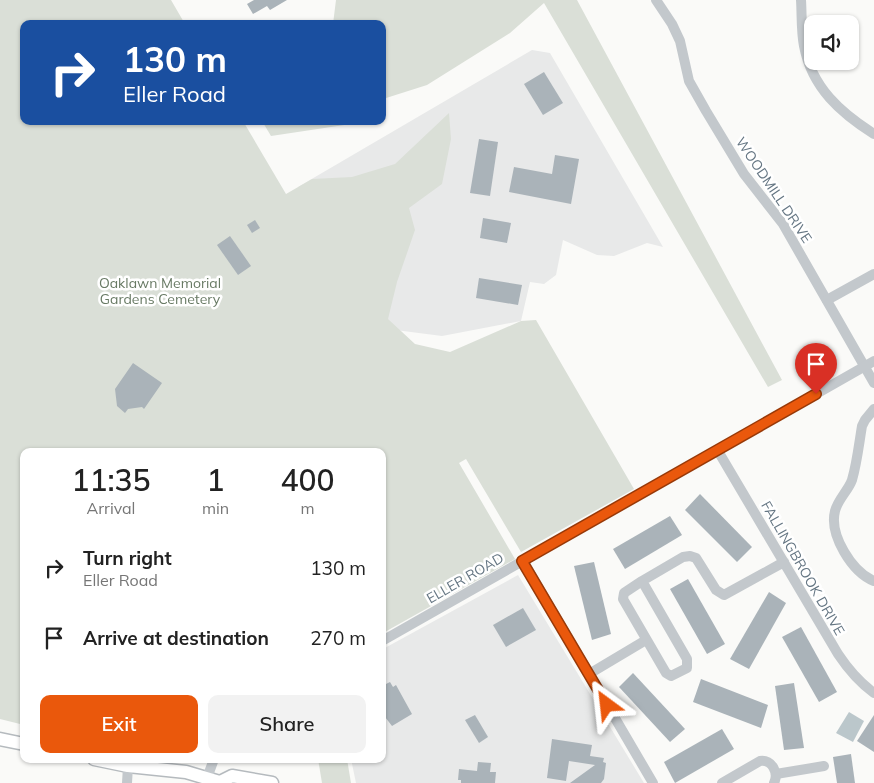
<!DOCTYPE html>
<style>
body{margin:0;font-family:Mulish,sans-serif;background:#f2f2f2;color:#222;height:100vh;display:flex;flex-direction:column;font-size:19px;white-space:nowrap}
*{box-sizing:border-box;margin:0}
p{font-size:16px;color:#767676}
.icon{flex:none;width:28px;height:28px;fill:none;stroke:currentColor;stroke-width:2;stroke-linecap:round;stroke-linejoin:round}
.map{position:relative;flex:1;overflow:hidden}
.side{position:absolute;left:20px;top:448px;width:366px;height:315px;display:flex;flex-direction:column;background:#fff;border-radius:10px;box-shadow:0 1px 4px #0004}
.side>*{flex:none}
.guide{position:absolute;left:20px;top:20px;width:366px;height:105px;border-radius:10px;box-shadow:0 1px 4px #0004;background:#1a4fa0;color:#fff;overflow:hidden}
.buttons{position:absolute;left:804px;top:15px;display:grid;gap:10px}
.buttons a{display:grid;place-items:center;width:55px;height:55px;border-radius:10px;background:#fff;box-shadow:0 1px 4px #0004;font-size:25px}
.pin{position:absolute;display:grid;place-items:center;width:42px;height:42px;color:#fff;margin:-51px -21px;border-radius:50% 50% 50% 0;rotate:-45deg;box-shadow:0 0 5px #0007}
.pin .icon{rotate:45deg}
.me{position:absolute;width:55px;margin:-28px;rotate:330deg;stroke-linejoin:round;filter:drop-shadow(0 0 4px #0008)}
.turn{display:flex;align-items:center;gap:18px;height:105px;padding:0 20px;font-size:22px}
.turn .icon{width:65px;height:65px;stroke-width:2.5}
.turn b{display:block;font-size:35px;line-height:42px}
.eta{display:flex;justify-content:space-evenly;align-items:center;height:85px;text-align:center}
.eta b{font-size:30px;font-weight:600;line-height:35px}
.button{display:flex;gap:10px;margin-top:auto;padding:10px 20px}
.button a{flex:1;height:58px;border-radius:10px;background:#ea580c;color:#fff;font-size:20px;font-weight:600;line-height:58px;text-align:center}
.button a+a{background:#f2f2f2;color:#222}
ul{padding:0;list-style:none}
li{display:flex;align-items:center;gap:15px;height:70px;padding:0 20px}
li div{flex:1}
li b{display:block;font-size:19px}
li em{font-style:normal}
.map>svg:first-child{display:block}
.built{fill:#e8e9e9}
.green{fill:#dadfd7}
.water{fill:#bbc7cb}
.building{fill:#aab3b9}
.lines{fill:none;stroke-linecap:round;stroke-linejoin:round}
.major-casing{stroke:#b5babe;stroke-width:15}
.minor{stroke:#c3c8cc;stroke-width:10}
.major{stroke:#fff;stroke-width:12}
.route-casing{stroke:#983908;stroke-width:12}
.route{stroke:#ea580c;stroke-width:9}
.labels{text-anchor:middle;stroke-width:5;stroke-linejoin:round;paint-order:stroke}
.street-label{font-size:14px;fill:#657683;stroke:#fff}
.park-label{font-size:14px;fill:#687a64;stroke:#fff}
</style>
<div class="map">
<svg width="874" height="783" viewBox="0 0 874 783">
<rect width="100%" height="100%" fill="#fafaf8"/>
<g class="built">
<polygon points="532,50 550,53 663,247 647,243 614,256 597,255 563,240 556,275 544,284 530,282 521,321 442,336 380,328 298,187"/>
<polygon points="518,575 644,783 356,783 351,759 382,759 383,649"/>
</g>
<g class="green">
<polygon points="0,0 171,0 185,24 24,24 24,121 243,121 286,194 312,179 352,177 395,164 449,113 451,139 442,184 409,208 415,230 397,282 388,319 415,344 450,352 521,321 536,320 634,489 521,552 466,459 459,463 515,559 383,633 382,451 24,451 24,725 0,719"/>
<polygon points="336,0 577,0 782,380 768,387 544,3 510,33 427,85 383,99 382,24 333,24"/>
<polygon points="262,121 371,121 271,136"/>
<polygon points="318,759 347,759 351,783 322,783"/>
</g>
<polygon class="water" points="849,712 864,721 853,742 836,733"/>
<g class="building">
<polygon points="254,0 287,0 270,10 267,6 253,14 247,4"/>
<polygon points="544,72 563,103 543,115 524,84"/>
<polygon points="479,139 498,142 490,196 470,193"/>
<polygon points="555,155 579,159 571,204 509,192 514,167 552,174"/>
<polygon points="483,218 511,223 507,243 480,238"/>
<polygon points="255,220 260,228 252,233 247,225"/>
<polygon points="230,236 251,266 238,275 217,245"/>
<polygon points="479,278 522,285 518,305 476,298"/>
<polygon points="133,363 162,383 144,409 142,407 128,409 125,413 117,406 115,389"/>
<polygon points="700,494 752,547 737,562 685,510"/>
<polygon points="670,516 682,535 625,569 613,549"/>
<polygon points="594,562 611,634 592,640 574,566"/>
<polygon points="688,579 725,644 707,654 670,589"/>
<polygon points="769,592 786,603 749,669 730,659"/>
<polygon points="523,608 536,630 506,647 493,625"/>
<polygon points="801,627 837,692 819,702 782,637"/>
<polygon points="633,673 685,729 670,742 619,687"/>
<polygon points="701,679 768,705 761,728 693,702"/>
<polygon points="390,682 393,687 396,685 412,714 392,726 382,713 382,686"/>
<polygon points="794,683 804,748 784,750 775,686"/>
<polygon points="475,715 488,737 479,743 465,720"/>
<polygon points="874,715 874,752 857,741"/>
<polygon points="722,729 734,749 675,783 664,762"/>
<polygon points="552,739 592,745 590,756 604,758 603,762 606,763 604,779 601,783 570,783 595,765 569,761 566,781 547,778"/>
<polygon points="851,754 855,783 837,783 833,757"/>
<polygon points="478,762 491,763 490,772 496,772 495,783 461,783 461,780 458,780 459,769 477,771"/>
</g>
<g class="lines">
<defs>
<g id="major">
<polyline points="0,739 24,744"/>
<polyline points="94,759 128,766 186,772 223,783"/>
<polyline points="222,781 232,776 272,783"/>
</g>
</defs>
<use href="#major" class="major-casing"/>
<g class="minor">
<polyline points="656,0 672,24 680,41 689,81 706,111 744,174 783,224 874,383"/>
<path d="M801 0C802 15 801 31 804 46 812 88 841 113 874 134"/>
<polyline points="827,300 874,274"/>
<path d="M874 409 865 420 862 426C859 444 857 463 852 480 848 491 838 499 835 511 829 535 852 572 874 581"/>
<path d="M718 451 838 654C848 669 859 682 874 693"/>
<polyline points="523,561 653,783"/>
<polyline points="642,581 687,659 687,668 671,676 666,673 623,599 624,593 642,581 683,557 690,556 696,558 716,590 724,595 784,562"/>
<polyline points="382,641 874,361"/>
<polyline points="589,674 646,640"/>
<polyline points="776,774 824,766"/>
<polyline points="207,778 214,759"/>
<polyline points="127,783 128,766"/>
<path d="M722 783 760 761C772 759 779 773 774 783"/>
</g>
<use href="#major" class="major"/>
</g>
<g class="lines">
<defs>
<polyline id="route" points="607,705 522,561 816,394"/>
</defs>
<use href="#route" class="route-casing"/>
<use href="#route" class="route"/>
</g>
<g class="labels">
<g class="street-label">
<text transform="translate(774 190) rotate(56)" y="5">WOODMILL DRIVE</text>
<text transform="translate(803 568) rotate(60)" y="5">FALLINGBROOK DRIVE</text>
<text transform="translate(465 578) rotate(-30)" y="5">ELLER ROAD</text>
</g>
<g class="park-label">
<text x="160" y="288">Oaklawn Memorial<tspan x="160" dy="16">Gardens Cemetery</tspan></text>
</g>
</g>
</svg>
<div class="buttons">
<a><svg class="icon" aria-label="sound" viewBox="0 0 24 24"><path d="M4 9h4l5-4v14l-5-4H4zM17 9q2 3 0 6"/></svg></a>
</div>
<div class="pin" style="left:816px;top:394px;background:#d93025"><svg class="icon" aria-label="arrive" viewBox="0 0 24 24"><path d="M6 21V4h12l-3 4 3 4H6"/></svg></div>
<svg class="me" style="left:607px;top:705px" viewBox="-20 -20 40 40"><path d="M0-17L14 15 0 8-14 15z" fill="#ea580c" stroke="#fff" stroke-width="4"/></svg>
<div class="guide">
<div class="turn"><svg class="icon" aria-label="right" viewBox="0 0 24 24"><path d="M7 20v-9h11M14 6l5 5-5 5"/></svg><div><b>130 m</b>Eller Road</div></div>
</div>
<section class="side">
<div class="eta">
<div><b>11:35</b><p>Arrival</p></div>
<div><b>1</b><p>min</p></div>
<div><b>400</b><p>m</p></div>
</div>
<ul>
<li><svg class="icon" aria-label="right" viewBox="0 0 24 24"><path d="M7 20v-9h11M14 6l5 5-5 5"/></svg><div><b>Turn right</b><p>Eller Road</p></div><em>130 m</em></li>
<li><svg class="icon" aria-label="arrive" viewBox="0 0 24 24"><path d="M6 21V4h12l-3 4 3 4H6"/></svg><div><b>Arrive at destination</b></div><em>270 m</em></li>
</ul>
<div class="button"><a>Exit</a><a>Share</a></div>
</section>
</div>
